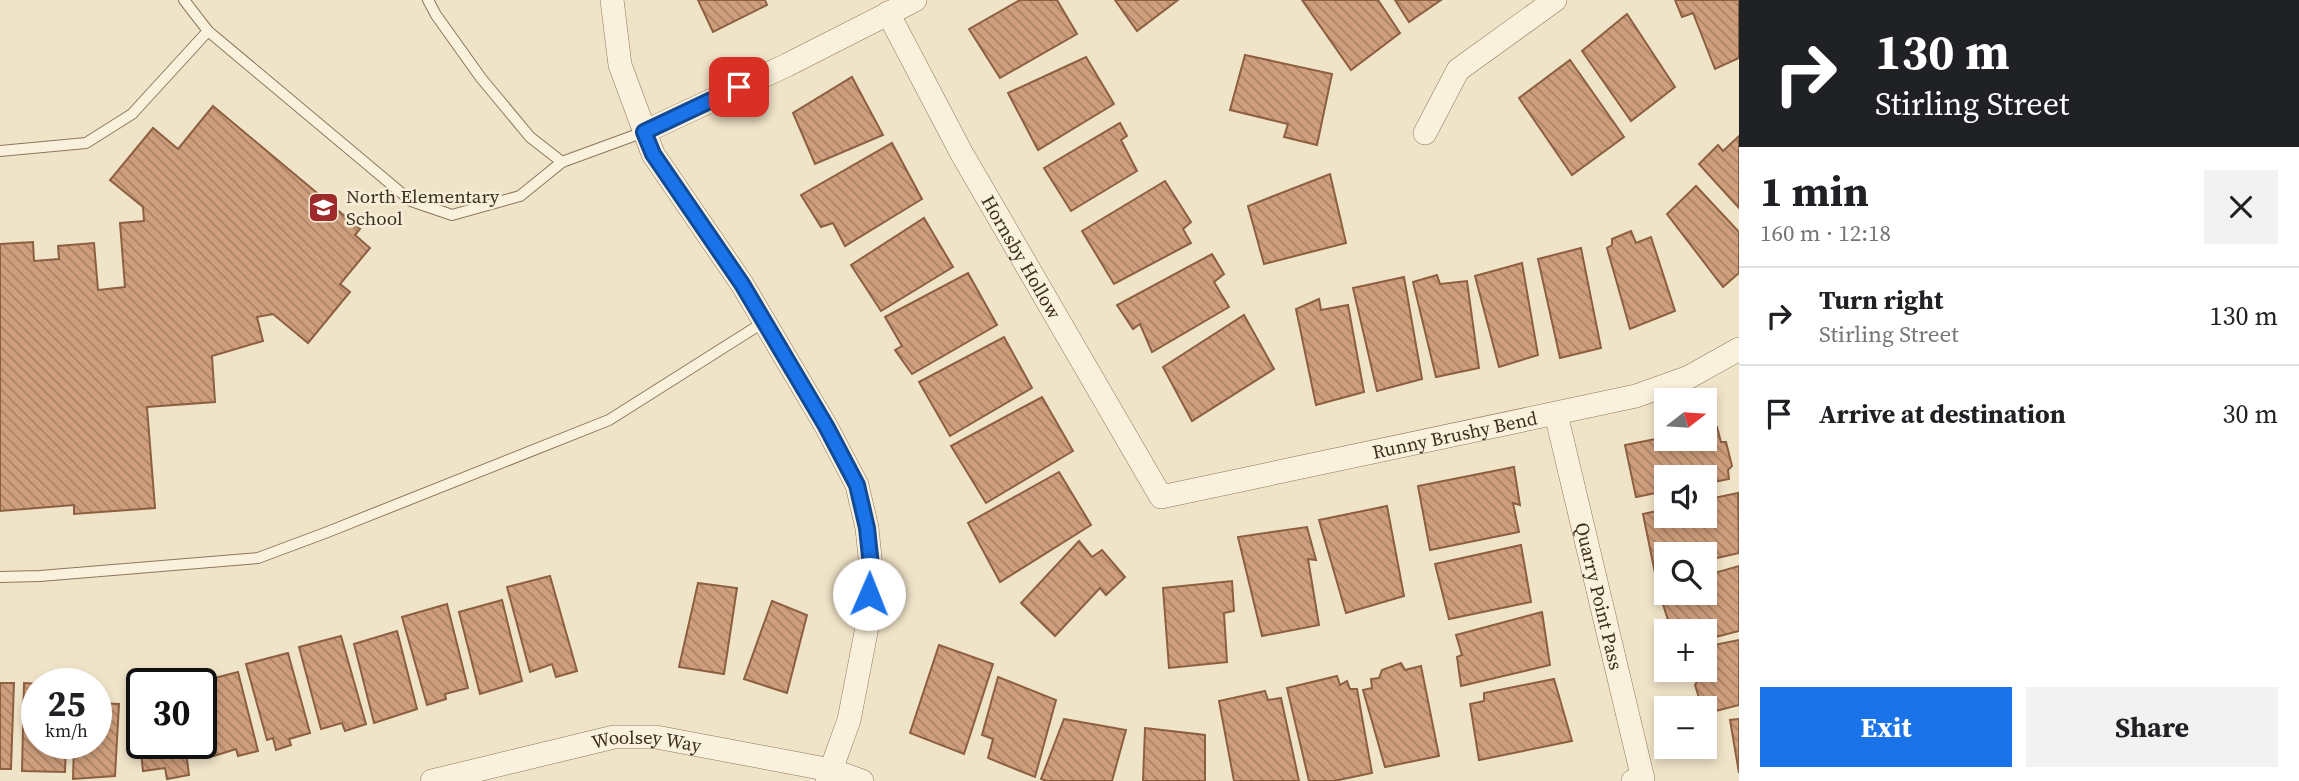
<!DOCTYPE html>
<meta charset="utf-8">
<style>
body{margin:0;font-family:"Source Serif 4",serif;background:#f2f2f2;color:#202124;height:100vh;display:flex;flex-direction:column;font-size:26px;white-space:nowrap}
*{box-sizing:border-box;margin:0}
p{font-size:23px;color:#757577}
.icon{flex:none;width:38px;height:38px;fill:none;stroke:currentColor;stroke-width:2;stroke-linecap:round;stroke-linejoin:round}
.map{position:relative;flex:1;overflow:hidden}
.panel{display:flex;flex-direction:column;background:#fff;width:560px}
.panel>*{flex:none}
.hud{background:#202124;color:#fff;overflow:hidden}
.needle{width:46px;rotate:73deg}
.fabs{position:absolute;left:1654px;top:388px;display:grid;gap:14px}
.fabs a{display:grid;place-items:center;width:63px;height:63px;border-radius:0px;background:#fff;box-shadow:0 4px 10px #0003;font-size:35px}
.speed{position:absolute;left:21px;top:668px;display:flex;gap:14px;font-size:35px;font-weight:700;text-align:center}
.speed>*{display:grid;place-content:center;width:91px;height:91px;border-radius:50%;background:#fff;box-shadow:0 4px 10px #0003;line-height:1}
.speed small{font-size:18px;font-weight:400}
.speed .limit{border:4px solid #111;border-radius:10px;background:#fff;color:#111}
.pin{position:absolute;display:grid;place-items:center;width:60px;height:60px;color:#fff;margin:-30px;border-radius:14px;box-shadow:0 4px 10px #0006}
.me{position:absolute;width:77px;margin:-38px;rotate:1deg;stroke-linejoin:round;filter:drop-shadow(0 0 5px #0008)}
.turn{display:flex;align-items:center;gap:24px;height:147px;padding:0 21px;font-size:32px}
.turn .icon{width:91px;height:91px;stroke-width:2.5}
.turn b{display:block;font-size:49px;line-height:60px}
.round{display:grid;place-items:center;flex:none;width:74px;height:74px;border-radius:0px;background:#f2f2f2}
.headline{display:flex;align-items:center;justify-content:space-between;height:119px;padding:0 21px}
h1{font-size:42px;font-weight:700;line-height:52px}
.action{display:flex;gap:14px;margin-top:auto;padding:14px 21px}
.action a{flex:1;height:80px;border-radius:0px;background:#1a73e8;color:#fff;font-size:28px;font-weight:700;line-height:80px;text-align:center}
.action a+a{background:#f2f2f2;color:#202124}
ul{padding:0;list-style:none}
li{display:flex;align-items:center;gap:21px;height:98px;padding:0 21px;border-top:2px solid #e0e0e0}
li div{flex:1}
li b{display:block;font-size:26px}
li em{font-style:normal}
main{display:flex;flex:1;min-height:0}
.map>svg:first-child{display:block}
.building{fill:url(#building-back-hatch);stroke:#8d5f41;stroke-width:2}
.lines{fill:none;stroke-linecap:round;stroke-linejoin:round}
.lane-casing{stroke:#8d765c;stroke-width:12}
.street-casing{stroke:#8d765c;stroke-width:24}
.lane{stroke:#faf1dc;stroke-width:10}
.street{stroke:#faf1dc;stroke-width:23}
.route-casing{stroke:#114b97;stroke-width:18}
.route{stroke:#1a73e8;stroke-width:12}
.labels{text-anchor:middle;stroke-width:5;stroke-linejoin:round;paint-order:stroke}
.poi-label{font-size:19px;fill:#3d2e20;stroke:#f7eed8;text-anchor:start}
.street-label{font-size:19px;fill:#3d2e20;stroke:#f7eed8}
</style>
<main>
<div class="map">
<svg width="1739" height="781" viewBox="0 0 1739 781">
<defs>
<pattern id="building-back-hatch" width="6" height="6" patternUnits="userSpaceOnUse" patternTransform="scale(1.75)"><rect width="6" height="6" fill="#cf9f7d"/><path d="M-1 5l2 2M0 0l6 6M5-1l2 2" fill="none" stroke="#a98266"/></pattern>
</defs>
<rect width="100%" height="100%" fill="#f0e4c8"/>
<g class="building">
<polygon points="698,0 765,0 767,5 713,32"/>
<polygon points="1020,0 1057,0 1077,34 1000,78 969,29"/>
<polygon points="1115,0 1178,0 1137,31"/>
<polygon points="1302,0 1378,0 1400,33 1351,70"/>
<polygon points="1395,0 1441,0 1409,22"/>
<polygon points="1675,0 1739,0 1739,58 1715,69 1693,13 1682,17"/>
<polygon points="1627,14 1675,87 1631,121 1582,51"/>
<polygon points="1245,55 1332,74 1317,145 1284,137 1288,124 1230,110"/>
<polygon points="1086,57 1114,104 1038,150 1008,93"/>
<polygon points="1570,60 1624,137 1572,175 1519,98"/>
<polygon points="852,77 883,135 815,164 793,113"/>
<polygon points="213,106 360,229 355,235 370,248 340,284 350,292 308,343 273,314 257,317 263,341 212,356 215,402 147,407 155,508 74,514 74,505 0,511 0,244 33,242 34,261 59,259 58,246 94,243 98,290 125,287 120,223 144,221 143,207 110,180 153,128 178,149"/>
<polygon points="1120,123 1127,136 1121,140 1137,171 1071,211 1044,168"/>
<polygon points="1739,136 1739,208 1699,164 1718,145 1723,151"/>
<polygon points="892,143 922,199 845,246 833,223 821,227 801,195"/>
<polygon points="1330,174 1346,243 1264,264 1248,206"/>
<polygon points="1165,181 1191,222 1183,229 1191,243 1114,284 1082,231"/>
<polygon points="1696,186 1739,232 1739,273 1723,287 1667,214"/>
<polygon points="924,218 953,267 881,311 851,265"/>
<polygon points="1631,231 1636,243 1651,237 1675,311 1630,329 1607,248 1612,245 1612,239"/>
<polygon points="1581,248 1601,348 1560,358 1538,259"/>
<polygon points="1212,254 1224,274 1214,282 1229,307 1152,352 1140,324 1133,329 1117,305"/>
<polygon points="1522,263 1538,355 1499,367 1475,276"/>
<polygon points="968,273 997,325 912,374 895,350 902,346 885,317"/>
<polygon points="1437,275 1440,284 1467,281 1479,368 1436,377 1413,282"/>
<polygon points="1404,277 1422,379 1377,391 1353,288"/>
<polygon points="1319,299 1321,310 1348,305 1364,392 1316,405 1296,309"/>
<polygon points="1244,315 1274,369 1192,421 1163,367"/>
<polygon points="1004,337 1032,388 950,436 919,382"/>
<polygon points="1042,397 1073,451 986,503 951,446"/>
<polygon points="1717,427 1721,442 1726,442 1732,466 1728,470 1729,479 1704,484 1704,478 1666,478 1666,491 1636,497 1625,445 1666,437 1666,439 1704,439 1704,430"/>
<polygon points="1514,467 1520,505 1513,503 1519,532 1430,550 1418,486"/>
<polygon points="1059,472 1091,525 1000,582 968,523"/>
<polygon points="1738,493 1739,553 1704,561 1704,555 1666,555 1666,571 1655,573 1643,514 1666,509 1666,516 1704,516 1704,500"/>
<polygon points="1387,506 1404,596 1346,613 1319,520"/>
<polygon points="1307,527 1316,560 1308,559 1319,625 1262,636 1238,537"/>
<polygon points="1079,541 1092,557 1102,550 1125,577 1106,595 1100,588 1055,636 1021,603"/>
<polygon points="1521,545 1531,602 1449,619 1435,564"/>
<polygon points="1739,566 1739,631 1704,640 1704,632 1672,632 1658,589 1666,586 1666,593 1704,593 1704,576"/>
<polygon points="550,576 577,671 556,677 552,664 530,672 507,587"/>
<polygon points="1232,581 1234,611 1224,613 1227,662 1169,668 1163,588"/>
<polygon points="698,583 737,588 724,674 679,667"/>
<polygon points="502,600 522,681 480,694 459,612"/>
<polygon points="772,601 807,615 787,693 744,679"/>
<polygon points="447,604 468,688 445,694 446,699 427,705 402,617"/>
<polygon points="1542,612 1550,665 1461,686 1457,657 1462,655 1456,635"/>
<polygon points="397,631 417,709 374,723 354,644"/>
<polygon points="341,636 366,724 345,731 342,723 321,729 299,647"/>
<polygon points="1739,640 1739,705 1704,714 1695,685 1700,677 1699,670 1704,670 1704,647"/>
<polygon points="939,645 993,664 964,754 910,733"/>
<polygon points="288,653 310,733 289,739 291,745 276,750 273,738 267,740 246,664"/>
<polygon points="1401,663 1405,670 1421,666 1439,756 1385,767 1363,690 1372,688 1371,679 1379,678 1382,670"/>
<polygon points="238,672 258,751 238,756 236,749 214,756 201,706 201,684 195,683"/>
<polygon points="1337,676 1340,685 1347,681 1350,689 1357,689 1372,773 1334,781 1309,781 1287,688"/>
<polygon points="178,677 179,684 142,684 142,744 185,744 189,775 167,779 165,768 143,771 134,685"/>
<polygon points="998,677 1056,700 1035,777 988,758 993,739 982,735"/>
<polygon points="1554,679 1572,741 1479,760 1470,704 1484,701 1484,693"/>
<polygon points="0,683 14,683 11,769 0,769"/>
<polygon points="24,683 38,684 37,744 66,744 65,772 22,771"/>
<polygon points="1265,691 1268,700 1281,698 1299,781 1234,781 1219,701"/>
<polygon points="96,703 119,704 115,776 73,779 74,744 96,744"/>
<polygon points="1064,719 1126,730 1112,781 1047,781 1041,779"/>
<polygon points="1739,719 1739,773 1730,720"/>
<polygon points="1145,728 1205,735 1205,781 1143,781"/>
</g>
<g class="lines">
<defs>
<g id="lane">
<polyline points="184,0 208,31"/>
<polyline points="428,0 436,15 481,78 530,137 562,162"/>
<polyline points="0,151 86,143 132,114 208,31 411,201 452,215 520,196 562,162 644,132"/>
<polyline points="0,577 40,576 258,558 325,533 609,420 764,322"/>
</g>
<g id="street">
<polyline points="612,0 620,65 653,154 742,284 826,426 857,485 867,528 871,567 868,622 849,720 827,781"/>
<path id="s1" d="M888 13 962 154 1161 497 1636 396 1689 377 1739 349"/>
<polyline points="644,132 787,65 915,0"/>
<polyline points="1425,133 1458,70 1555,0"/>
<path id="s2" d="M1556 414 1643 779 1633 781"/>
<path id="s3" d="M432 781 614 737H656L831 770 862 781"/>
</g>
</defs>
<use href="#lane" class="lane-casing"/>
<use href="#street" class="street-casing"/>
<use href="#lane" class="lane"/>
<use href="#street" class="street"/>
</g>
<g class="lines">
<defs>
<polyline id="route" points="739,87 644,132 653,154 742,284 826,426 857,485 867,528 871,566 869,594"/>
</defs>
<use href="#route" class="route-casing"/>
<use href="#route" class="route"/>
</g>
<defs>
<symbol id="school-square" viewBox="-11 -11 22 22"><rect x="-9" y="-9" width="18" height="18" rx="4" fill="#9e2a2b" stroke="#f7eed8"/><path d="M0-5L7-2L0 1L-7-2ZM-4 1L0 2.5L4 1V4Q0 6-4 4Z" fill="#fff"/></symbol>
</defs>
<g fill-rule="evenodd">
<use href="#school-square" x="306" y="190" width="35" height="35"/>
</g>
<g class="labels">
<g class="poi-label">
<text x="346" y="203">North Elementary<tspan x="346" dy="22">School</tspan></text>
</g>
<g class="street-label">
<text dy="7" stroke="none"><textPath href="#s1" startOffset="278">Hornsby Hollow</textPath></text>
<text dy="7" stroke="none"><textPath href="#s1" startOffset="856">Runny Brushy Bend</textPath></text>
<text dy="7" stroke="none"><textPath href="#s2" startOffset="187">Quarry Point Pass</textPath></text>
<text dy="7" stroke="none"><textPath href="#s3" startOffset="220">Woolsey Way</textPath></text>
</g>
</g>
</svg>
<div class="fabs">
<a><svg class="needle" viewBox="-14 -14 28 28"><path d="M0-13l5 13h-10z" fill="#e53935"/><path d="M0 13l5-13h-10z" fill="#757577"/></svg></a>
<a><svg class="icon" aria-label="sound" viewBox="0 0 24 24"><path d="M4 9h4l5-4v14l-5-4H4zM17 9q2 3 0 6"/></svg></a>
<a><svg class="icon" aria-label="search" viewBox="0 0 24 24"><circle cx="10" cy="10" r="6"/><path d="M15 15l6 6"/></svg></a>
<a>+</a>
<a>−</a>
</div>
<div class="speed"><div>25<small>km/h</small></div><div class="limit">30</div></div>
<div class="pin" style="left:739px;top:87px;background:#d93025"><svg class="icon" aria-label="arrive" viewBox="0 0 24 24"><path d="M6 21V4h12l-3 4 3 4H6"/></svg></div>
<svg class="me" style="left:869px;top:594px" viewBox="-20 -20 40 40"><circle r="19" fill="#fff"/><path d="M0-13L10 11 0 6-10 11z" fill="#1a73e8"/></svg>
</div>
<section class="panel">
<div class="hud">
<div class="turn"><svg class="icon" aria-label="right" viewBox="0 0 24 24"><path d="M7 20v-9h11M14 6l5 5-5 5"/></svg><div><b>130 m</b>Stirling Street</div></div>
</div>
<div class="headline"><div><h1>1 min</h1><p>160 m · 12:18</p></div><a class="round"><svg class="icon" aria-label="close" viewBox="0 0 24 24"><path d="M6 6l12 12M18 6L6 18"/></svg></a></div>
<ul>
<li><svg class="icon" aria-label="right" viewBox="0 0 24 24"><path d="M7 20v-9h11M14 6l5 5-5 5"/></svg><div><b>Turn right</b><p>Stirling Street</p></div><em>130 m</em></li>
<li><svg class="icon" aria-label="arrive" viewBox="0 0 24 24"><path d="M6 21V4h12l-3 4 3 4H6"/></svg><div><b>Arrive at destination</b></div><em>30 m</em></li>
</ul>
<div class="action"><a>Exit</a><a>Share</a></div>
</section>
</main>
